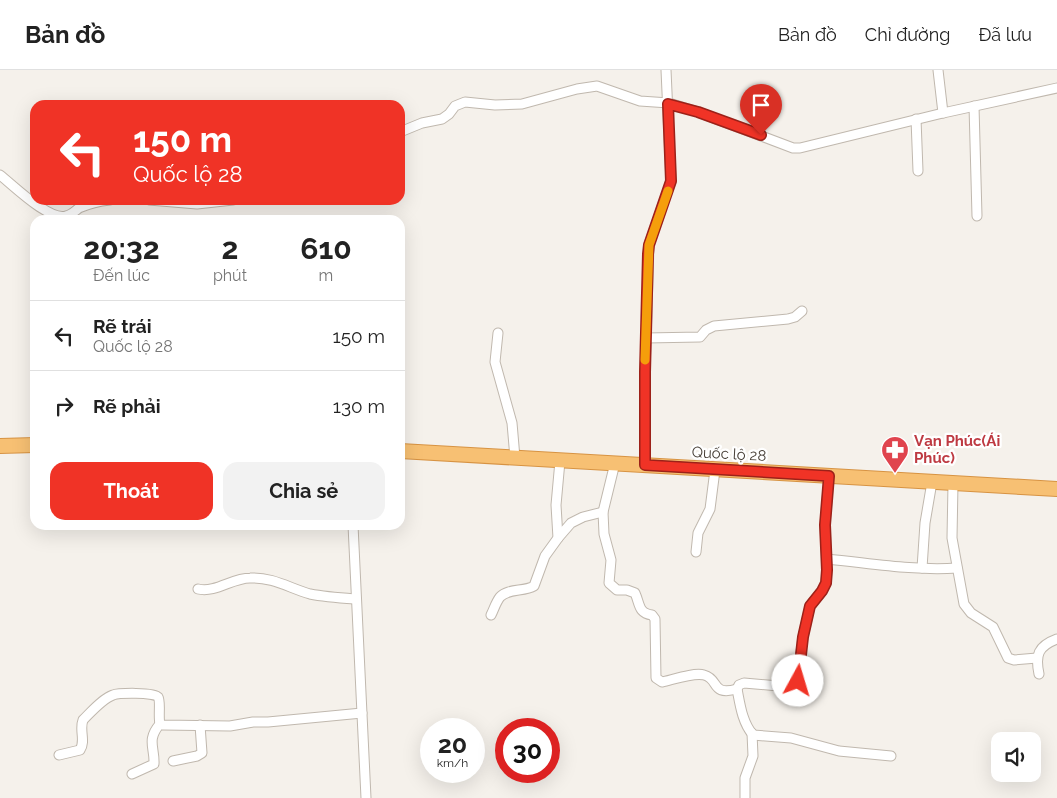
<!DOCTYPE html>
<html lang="vi">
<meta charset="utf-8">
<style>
body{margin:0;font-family:Raleway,sans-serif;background:#f2f2f2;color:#222;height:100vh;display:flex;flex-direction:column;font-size:19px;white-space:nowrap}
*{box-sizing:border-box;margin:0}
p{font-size:16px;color:#767676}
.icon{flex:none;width:28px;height:28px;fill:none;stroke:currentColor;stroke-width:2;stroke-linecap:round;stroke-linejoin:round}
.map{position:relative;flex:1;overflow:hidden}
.panel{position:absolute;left:30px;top:145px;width:375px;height:315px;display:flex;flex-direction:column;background:#fff;border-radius:15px;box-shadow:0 5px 20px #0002}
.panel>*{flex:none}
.top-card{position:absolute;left:30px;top:30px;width:375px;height:105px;border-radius:15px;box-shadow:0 5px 20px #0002;background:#f03326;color:#fff;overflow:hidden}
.fabs{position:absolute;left:991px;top:662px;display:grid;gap:10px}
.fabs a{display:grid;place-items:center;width:50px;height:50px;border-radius:10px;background:#fff;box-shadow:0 5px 20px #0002;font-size:25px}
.speed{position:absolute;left:420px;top:648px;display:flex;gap:10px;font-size:25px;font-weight:700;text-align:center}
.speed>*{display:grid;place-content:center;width:65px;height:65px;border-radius:50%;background:#fff;box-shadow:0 5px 20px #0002;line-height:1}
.speed small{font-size:12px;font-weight:400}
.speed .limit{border:8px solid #d22;background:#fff;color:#111}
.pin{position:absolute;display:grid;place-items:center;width:42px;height:42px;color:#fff;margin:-51px -21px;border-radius:50% 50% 50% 0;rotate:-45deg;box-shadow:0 0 5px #0007}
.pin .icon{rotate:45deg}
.me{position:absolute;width:55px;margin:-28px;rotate:6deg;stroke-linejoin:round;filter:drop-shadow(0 0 4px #0008)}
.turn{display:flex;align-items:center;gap:18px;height:105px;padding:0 20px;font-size:22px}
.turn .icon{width:65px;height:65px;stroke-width:2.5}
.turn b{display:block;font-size:35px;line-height:42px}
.eta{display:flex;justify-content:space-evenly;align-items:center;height:85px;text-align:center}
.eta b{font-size:30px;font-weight:700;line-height:35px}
.action{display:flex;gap:10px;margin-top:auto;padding:10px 20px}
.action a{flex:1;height:58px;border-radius:15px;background:#f03326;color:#fff;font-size:20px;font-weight:700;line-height:58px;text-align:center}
.action a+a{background:#f2f2f2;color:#222}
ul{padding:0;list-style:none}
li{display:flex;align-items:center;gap:15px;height:70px;padding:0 20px;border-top:1px solid #e0e0e0}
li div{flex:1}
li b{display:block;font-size:19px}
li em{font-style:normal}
header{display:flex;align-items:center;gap:30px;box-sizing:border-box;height:70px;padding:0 25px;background:#fff;border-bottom:1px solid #e0e0e0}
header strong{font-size:24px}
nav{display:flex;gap:28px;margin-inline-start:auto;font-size:18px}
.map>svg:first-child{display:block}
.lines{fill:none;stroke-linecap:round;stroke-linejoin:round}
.minor-casing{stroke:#c0b8ae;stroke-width:11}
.highway-casing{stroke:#d79343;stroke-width:16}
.minor{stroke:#fff;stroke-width:9}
.highway{stroke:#f7c073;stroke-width:14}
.route-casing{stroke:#9c2119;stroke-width:12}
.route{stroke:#f03326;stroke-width:9}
.slow{stroke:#f59e0b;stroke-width:9}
.labels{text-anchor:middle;stroke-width:4.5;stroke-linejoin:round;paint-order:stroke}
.health-label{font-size:15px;font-weight:bold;fill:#be3a42;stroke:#fff;text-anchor:start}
.street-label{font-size:15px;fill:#494139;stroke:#fff}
</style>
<header>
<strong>Bản đồ</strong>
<nav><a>Bản đồ</a><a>Chỉ đường</a><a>Đã lưu</a></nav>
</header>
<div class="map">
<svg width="1057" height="728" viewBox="0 0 1057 728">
<rect width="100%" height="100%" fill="#f5f1eb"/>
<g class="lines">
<defs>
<g id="minor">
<polyline points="938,0 943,43"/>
<polyline points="974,36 977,146"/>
<polyline points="916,49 918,101"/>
<polyline points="400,62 422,53 442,49 449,44 455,36 465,32 495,35 522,34 577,19 597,16 640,31 669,33 698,42 793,78 800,78 943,43 1057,18"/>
<path d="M0 105C13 115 49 151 66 146 71 145 75 141 79 138 88 134 100 131 110 130"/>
<polyline points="149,130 197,134 233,130"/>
<polyline points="498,263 495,292 512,353 515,388"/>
<polyline points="646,268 700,267 706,260 714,256 788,249 795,247 802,241"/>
<path d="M615 393 603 442 604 464 611 490 609 513 617 520H627L635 523C640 534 638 543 652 545L655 549 656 608 662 612C672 610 694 602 704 605 720 609 710 626 737 619"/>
<polyline points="645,395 645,302 649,175 671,111 666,0"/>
<path d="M829 406 825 455 827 500 826 513 822 521 810 536 803 567 797 614 789 617 744 613 739 615 737 619C740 634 742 652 753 665L791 668 839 681 891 686"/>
<polyline points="953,414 952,468 964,534 971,543 993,557 1008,588 1014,590 1037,588"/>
<polyline points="353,455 366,728"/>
<polyline points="558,468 571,453 583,447 603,442"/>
<polyline points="696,482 698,463 710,439 715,400"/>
<path d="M827 489C870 493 913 501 957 498"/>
<polyline points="922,498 925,453 932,412"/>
<path d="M198 519C216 523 232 508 250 508 273 507 289 518 310 524 325 527 341 528 356 529"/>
<path d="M491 545C494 539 496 532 500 527 508 518 524 522 534 516L545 486 558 468 556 435 560 391"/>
<path d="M1039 604C1035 585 1038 576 1057 569"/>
<path d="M59 685 80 680C86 671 79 660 83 650 91 642 102 629 113 625 118 623 154 622 158 627 161 631 158 647 160 654L163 655 230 656 253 652H268L362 643"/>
<polyline points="173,691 197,686 202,683 200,655"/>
<path d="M132 704 154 694C155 678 146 670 160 654"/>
<polyline points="745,728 745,708 753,686 752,663"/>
</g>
<g id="highway">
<polyline points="0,376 35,375"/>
<polyline points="400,381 1057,419"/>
</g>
</defs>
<use href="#minor" class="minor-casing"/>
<use href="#highway" class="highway-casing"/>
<use href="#minor" class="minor"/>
<use href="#highway" class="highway"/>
</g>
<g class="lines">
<defs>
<polyline id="route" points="761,65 698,42 668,34 671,111 649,175 648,184 645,302 645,395 829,406 825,455 827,500 826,513 822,521 810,536 803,567 798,611"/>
</defs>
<use href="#route" class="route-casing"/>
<use href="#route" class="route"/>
<polyline class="slow" points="645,290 649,175 668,121"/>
</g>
<defs>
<symbol id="pharmacy-pin" viewBox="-11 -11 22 30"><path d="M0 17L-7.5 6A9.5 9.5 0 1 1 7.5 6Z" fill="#e0444e" stroke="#fff"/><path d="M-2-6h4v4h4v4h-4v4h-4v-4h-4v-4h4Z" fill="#fff"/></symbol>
</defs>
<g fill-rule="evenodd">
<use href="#pharmacy-pin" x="879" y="364" width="32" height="43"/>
</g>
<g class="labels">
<g class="health-label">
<text x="914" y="376">Vạn Phúc(Ái<tspan x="914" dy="17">Phúc)</tspan></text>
</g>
<g class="street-label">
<text transform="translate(729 384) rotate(3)" y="5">Quốc lộ 28</text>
</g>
</g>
</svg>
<div class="fabs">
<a><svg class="icon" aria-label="sound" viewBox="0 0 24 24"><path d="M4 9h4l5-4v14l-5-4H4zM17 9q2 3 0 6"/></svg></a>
</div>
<div class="speed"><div>20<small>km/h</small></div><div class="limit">30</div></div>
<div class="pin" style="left:761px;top:65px;background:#d93025"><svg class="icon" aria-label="arrive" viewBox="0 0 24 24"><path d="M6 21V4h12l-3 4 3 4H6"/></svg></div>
<svg class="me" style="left:798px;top:611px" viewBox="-20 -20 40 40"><circle r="19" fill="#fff"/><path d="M0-13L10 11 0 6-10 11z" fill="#f03326"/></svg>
<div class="top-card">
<div class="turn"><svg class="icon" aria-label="left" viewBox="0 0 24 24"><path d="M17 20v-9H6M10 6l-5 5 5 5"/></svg><div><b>150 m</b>Quốc lộ 28</div></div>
</div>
<section class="panel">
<div class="eta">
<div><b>20:32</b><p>Đến lúc</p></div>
<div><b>2</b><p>phút</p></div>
<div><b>610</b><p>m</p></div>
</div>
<ul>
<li><svg class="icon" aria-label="left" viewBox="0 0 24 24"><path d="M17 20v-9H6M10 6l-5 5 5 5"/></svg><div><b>Rẽ trái</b><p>Quốc lộ 28</p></div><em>150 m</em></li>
<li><svg class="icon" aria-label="right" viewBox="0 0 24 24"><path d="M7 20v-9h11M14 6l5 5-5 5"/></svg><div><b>Rẽ phải</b></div><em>130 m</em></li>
</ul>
<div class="action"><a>Thoát</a><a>Chia sẻ</a></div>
</section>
</div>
